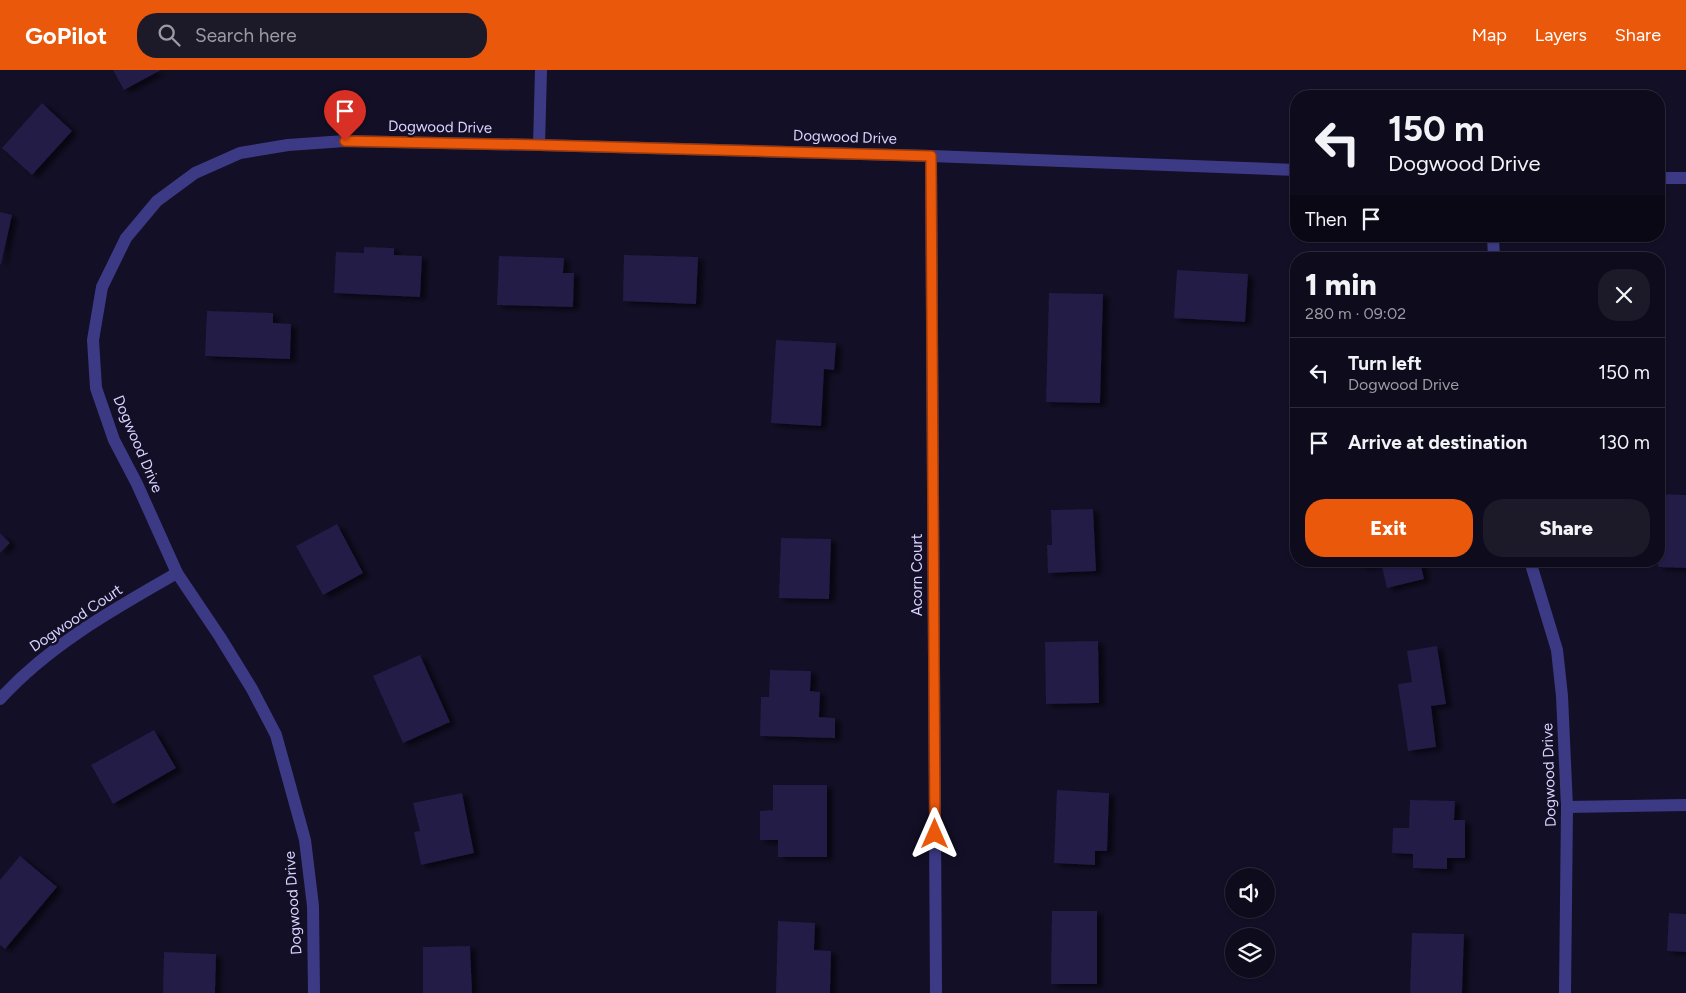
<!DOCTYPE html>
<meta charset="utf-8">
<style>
body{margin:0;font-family:Figtree,sans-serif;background:#1c1929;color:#f1f3f6;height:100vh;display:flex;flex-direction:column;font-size:19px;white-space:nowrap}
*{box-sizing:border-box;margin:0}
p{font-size:16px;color:#9b9ba3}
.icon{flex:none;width:28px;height:28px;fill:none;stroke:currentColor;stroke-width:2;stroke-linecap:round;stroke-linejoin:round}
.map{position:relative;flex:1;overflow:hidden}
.details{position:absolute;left:1290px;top:182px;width:375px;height:315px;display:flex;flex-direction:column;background:#0e0b1c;border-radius:20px;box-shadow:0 1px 4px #0004,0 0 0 1px #2e2b3b}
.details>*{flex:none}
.top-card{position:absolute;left:1290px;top:20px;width:375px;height:152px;border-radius:20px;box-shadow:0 1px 4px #0004,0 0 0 1px #2e2b3b;background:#0e0b1c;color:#f1f3f6;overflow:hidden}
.tools{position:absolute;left:1225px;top:798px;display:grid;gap:10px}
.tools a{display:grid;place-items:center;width:50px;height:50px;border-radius:50%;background:#0e0b1c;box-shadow:0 1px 4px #0004,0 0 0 1px #2e2b3b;font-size:25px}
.pin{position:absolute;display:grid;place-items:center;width:42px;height:42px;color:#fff;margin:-51px -21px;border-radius:50% 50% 50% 0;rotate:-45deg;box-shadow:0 0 5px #0007}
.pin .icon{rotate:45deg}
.me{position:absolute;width:55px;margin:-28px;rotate:0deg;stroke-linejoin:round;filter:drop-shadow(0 0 4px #0008)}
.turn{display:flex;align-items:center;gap:18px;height:105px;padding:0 15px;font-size:22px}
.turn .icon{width:65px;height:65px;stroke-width:2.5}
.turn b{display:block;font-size:35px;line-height:42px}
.then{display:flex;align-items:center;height:48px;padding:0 15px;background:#0003;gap:10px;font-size:19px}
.round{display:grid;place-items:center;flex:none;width:52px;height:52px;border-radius:20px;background:#1c1929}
.summary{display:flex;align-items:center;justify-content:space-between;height:85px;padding:0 15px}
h1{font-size:30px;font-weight:800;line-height:38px}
.button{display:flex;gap:10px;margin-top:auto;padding:10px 15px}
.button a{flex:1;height:58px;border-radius:20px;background:#ea580c;color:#fff;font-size:20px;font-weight:800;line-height:58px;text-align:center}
.button a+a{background:#1c1929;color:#f1f3f6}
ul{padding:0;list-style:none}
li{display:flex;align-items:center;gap:15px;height:70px;padding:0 15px;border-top:1px solid #2e2b3b}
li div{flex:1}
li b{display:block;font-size:19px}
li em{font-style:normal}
header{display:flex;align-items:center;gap:30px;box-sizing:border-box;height:70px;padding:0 25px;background:#ea580c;color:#fff}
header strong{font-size:24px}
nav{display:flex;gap:28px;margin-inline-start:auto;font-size:18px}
.search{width:350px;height:45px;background:#1c1929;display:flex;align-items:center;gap:12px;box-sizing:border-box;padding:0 18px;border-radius:20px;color:#9b9ba3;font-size:19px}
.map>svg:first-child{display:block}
.building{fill:#241b47;filter:url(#shadow)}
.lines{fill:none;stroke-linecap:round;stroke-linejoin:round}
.minor{stroke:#3d3a85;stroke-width:12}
.route-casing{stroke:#983908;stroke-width:12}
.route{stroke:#ea580c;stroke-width:9}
.labels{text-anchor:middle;stroke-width:5;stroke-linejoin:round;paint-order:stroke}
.street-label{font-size:15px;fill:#d9d4ff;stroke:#130f26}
</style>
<header>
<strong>GoPilot</strong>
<div class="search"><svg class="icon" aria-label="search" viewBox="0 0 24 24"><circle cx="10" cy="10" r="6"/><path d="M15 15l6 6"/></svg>Search here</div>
<nav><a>Map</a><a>Layers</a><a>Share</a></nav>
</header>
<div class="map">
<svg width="1686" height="923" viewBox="0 0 1686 923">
<defs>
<filter id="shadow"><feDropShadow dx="5.5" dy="3" stdDeviation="2.5" flood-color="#0009"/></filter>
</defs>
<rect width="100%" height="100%" fill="#130f26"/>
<g class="building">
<polygon points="113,0 161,0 124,20"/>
<polygon points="42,33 72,61 32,105 2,78"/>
<polygon points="0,142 12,145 1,194 0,194"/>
<polygon points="364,177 394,178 394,185 422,186 420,227 334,223 336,182 364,183"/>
<polygon points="624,185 698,187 696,234 623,231"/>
<polygon points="499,186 564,188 563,203 574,203 573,237 497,235"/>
<polygon points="1177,200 1248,204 1245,252 1174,248"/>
<polygon points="1049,223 1103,224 1100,333 1046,332"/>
<polygon points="207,241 273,243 273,253 291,254 290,289 205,286"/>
<polygon points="776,270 836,273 834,300 824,299 821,356 771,353"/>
<polygon points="1659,424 1686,425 1686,498 1658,497"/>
<polygon points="1093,439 1096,501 1048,503 1047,475 1052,475 1051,440"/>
<polygon points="337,454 363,503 323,525 296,476"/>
<polygon points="0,463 10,473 0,483"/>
<polygon points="781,468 831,469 829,529 779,528"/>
<polygon points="1361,491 1420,491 1424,509 1387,518 1381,493 1362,497"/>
<polygon points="1098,571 1099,633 1046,634 1045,572"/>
<polygon points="1437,576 1446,634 1431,636 1436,677 1408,681 1398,614 1412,612 1407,581"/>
<polygon points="420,585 450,652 403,673 373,606"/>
<polygon points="770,600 811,601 810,621 820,622 819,647 835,648 835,668 760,666 761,627 769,627"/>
<polygon points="154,660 176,698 113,734 91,695"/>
<polygon points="773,715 827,715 827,787 778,787 778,770 760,770 760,741 773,740"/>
<polygon points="1057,720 1109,723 1107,781 1095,781 1095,795 1054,793"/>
<polygon points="462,723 474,783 421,795 414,762 420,761 413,733"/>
<polygon points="1410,730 1455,731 1454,750 1465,750 1465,788 1447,788 1447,799 1413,798 1413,784 1392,783 1393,758 1409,758"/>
<polygon points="20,786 57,817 5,879 0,875 0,810"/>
<polygon points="1052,841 1097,841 1097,914 1051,914"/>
<polygon points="1669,843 1686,844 1686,882 1667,881"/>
<polygon points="778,851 815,853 814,880 831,881 830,923 776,923"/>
<polygon points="1412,863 1464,864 1462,923 1410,923"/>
<polygon points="470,876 472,923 423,923 423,877"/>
<polygon points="164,882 216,884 215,923 163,923"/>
</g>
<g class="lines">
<g class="minor">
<polyline points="539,75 541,0"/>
<polyline points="931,86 936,923"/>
<polyline points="1659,108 1686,108"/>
<polyline points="1493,166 1494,189"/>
<polyline points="1530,491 1557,580 1562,626 1567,737 1565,923"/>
<path d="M0 629C49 575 114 539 177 503"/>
<polyline points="1567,737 1686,735"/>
<polyline points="314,923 313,836 305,770 276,665 252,619 220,567 177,503 137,414 114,370 96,318 93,270 102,217 126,168 157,131 195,103 240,83 288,75 345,71 539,75 931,86 1296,100"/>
</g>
</g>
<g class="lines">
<defs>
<polyline id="route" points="345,71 539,75 931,86 935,764"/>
</defs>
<use href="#route" class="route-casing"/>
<use href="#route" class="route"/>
</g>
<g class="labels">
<g class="street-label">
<text transform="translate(440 57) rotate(1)" y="5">Dogwood Drive</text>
<text transform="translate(845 67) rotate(2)" y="5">Dogwood Drive</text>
<text transform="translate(138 374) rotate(67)" y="5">Dogwood Drive</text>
<text transform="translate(917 505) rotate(-90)" y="5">Acorn Court</text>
<text transform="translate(76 548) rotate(-34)" y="5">Dogwood Court</text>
<text transform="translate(1549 705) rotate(-92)" y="5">Dogwood Drive</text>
<text transform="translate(293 833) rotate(-94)" y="5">Dogwood Drive</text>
</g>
</g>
</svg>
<div class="tools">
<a><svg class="icon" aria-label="sound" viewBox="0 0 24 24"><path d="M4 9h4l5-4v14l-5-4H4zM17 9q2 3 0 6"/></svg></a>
<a><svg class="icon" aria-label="layers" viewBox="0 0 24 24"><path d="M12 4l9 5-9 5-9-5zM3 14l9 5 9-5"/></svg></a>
</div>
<div class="pin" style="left:345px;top:71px;background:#d93025"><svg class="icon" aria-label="arrive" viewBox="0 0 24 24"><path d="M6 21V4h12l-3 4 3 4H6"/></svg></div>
<svg class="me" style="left:935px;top:764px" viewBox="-20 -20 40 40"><path d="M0-17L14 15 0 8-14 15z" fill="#ea580c" stroke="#fff" stroke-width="4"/></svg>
<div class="top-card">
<div class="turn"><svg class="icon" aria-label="left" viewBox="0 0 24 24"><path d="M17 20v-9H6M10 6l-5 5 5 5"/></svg><div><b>150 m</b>Dogwood Drive</div></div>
<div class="then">Then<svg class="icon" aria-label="arrive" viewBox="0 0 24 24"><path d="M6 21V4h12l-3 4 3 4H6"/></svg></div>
</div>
<section class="details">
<div class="summary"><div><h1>1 min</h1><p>280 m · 09:02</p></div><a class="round"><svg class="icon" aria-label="close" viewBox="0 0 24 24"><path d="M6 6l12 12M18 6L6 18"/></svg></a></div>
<ul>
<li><svg class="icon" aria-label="left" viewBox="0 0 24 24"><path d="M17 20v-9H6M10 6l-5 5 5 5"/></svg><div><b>Turn left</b><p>Dogwood Drive</p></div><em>150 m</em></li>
<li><svg class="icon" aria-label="arrive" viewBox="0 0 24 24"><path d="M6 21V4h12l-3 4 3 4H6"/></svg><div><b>Arrive at destination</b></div><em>130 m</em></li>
</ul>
<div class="button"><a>Exit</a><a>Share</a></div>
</section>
</div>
